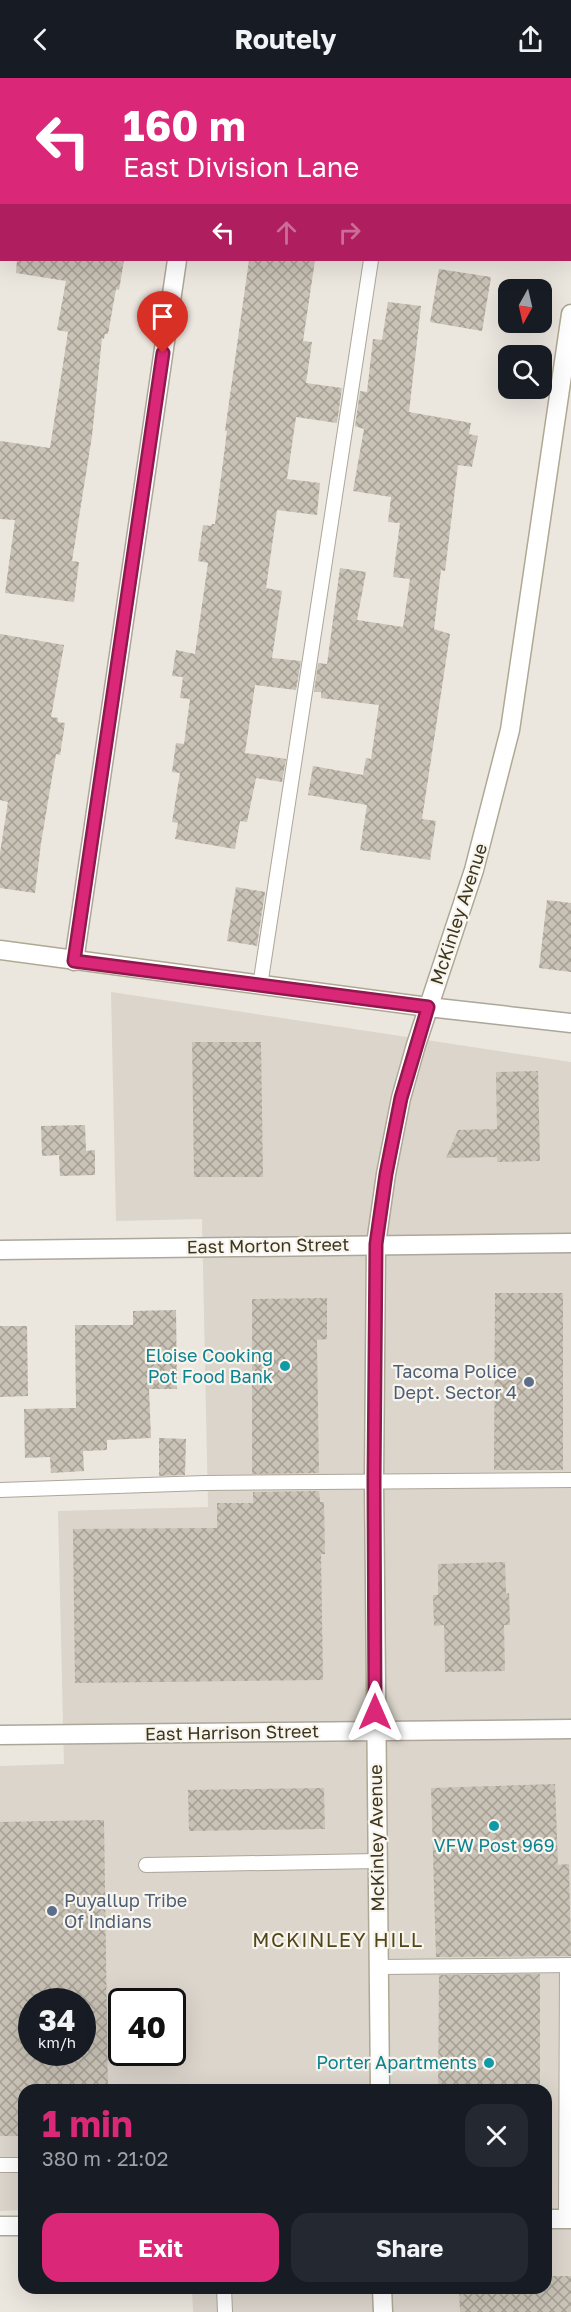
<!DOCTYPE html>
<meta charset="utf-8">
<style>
body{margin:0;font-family:"Golos Text",sans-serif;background:#242831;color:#f1f3f6;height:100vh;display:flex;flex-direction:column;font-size:22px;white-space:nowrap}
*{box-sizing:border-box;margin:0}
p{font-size:20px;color:#9ea1a6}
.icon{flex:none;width:33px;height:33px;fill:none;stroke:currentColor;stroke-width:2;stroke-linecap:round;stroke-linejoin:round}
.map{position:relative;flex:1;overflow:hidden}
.sheet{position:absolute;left:18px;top:2006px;width:534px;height:210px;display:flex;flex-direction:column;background:#171b24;border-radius:18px;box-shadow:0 6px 24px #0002}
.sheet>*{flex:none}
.guide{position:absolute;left:0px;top:0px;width:572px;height:183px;box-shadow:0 6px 24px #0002;background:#db2777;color:#fff;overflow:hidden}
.needle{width:39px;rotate:188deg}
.fabs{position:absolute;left:498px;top:201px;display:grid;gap:12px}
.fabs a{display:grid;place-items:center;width:54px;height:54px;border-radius:12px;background:#171b24;box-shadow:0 6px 24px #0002;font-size:30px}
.speed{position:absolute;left:18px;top:1910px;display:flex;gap:12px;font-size:30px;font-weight:700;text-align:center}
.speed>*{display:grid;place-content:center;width:78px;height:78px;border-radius:50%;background:#171b24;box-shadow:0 6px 24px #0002;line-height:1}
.speed small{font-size:15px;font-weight:400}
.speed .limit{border:3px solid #111;border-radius:9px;background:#fff;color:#111}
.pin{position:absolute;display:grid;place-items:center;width:51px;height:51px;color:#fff;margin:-62px -26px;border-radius:50% 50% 50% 0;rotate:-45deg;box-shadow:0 0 6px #0007}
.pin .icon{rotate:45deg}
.me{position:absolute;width:66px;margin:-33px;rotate:0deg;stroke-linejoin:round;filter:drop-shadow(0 0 4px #0008)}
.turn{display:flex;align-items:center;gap:21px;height:126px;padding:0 24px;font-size:27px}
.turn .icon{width:78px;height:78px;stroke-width:2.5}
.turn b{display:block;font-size:42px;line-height:51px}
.lanes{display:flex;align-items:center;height:57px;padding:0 24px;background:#0003;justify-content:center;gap:30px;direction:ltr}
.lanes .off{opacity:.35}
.round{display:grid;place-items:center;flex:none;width:63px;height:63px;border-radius:18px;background:#242831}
.headline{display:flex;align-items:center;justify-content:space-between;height:102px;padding:0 24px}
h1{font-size:36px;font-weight:700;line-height:45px;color:#db2777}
.cta{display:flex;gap:12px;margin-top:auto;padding:12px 24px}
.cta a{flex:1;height:69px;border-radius:18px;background:#db2777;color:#fff;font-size:24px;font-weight:700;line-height:69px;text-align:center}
.cta a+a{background:#242831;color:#f1f3f6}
header{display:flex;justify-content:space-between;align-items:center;height:78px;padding:0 24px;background:#171b24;font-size:27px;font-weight:700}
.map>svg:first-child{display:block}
.built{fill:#dbd5cc;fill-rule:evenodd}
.building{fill:url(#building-cross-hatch);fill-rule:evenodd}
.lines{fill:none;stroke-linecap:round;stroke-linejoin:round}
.lane-casing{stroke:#aca799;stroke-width:16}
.street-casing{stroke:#aca799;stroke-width:21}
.secondary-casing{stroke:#afa893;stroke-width:21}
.lane{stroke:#fff;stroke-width:14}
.street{stroke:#fff;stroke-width:18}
.secondary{stroke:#fff;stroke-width:18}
.route-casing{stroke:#8e194d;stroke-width:15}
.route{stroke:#db2777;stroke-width:10}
.culture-dot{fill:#0f9aa8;stroke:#f8f4ee;stroke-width:2}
.service-dot{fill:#5c6f8a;stroke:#f8f4ee;stroke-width:2}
.labels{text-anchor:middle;stroke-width:4.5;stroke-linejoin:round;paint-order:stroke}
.street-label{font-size:18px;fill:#3d361d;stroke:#f8f4ee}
.culture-label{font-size:18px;fill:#0d838f;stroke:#f8f4ee;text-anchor:end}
.service-label{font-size:18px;fill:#4e5e75;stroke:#f8f4ee;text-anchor:end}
.neighbourhood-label{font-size:20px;letter-spacing:1.5px;fill:#514617;stroke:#f8f4ee}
</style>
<header><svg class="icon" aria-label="back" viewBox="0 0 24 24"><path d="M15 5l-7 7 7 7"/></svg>Routely<svg class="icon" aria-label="share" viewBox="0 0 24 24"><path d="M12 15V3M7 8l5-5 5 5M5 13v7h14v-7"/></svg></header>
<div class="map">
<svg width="571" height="2234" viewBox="0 0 571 2234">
<defs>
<pattern id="building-cross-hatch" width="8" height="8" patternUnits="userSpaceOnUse" patternTransform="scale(1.5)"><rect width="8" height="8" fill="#c9c2b6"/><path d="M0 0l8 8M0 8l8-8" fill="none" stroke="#a49e93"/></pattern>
</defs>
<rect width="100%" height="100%" fill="#ebe6de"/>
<path class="built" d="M111 914 571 984V2234H193L192 2210H546V2012H24V2132L0 2133V1688L64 1686 58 1433 208 1429 202 1141 116 1143ZM32 1923H82V1974H32ZM122 1923H172V1974H122Z"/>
<g class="building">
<polygon points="17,182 124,182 119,212 116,211 108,256 105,256 104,261 102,260 92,358 72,483 79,484 74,524 5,515 15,442 0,441 0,363 50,370 68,254 57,252 66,203 16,195"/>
<polygon points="249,182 315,182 303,263 312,264 306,305 342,310 337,345 296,339 287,401 320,405 317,437 277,432 266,510 282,513 272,580 301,583 296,612 255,607 245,675 286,681 282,704 256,700 247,744 240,743 235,771 175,761 178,745 172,744 180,695 172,694 176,665 184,666 190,621 180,620 183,599 172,598 176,572 195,576 208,485 198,483 203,447 211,448 212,446 215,446 227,353 225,353"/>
<polygon points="439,191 491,199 482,253 430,244"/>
<polygon points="388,224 421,228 409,334 471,345 469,356 478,358 472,389 458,387 445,493 441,492 434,551 450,556 422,741 436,743 430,782 360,772 367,727 308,717 313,688 363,697 366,680 371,681 379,627 321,620 321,614 314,614 318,585 327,586 340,490 366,494 357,542 403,549 410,501 393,499 400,445 388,444 391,419 353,413 364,351 355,348 360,313 367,314 373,261 382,262"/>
<polygon points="0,556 64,567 51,639 58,640 58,644 65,645 60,677 56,676 41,765 35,815 0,810 0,775 8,724 0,722"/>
<polygon points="236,809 265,814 257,868 227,863"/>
<polygon points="547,822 571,825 571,894 539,890"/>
<polygon points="192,964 261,964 263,1099 194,1099"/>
<polygon points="538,993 540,1083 497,1084 497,1079 446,1080 458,1052 497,1051 496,994"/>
<polygon points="85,1047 86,1073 95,1072 95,1097 60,1098 59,1077 42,1078 41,1048"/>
<polygon points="495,1215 563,1215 563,1392 494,1392"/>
<polygon points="327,1220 327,1261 317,1262 319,1395 252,1396 252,1221"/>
<polygon points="176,1232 177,1311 149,1311 151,1360 107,1362 107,1372 83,1373 84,1393 51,1395 50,1379 25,1380 24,1331 76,1330 75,1247 133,1247 133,1233"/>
<polygon points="0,1248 27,1248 28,1318 0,1319"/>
<polygon points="159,1360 186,1361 185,1397 159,1398"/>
<polygon points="319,1413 320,1424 324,1424 325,1476 321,1476 323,1602 75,1605 73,1451 217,1450 217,1425 253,1425 253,1414"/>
<polygon points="505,1484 506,1516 509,1515 510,1547 504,1547 505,1593 445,1594 444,1547 434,1548 433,1517 438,1517 438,1486"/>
<polygon points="555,1706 558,1787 569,1786 571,1878 436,1879 431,1710"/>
<polygon points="324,1710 325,1751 189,1753 188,1712"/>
<path d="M104 1742 108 2012H24V2058H0V1744ZM32 1923H82V1974H32Z"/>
<polygon points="540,1896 540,2012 438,2012 439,1897"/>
<polygon points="546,2198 571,2198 571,2234 460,2234 459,2210 546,2210"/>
</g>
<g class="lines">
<defs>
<g id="lane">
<polyline points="16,2 16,0"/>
<polyline points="398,2 398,0"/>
<polyline points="0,103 2,94"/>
<polyline points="260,908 371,182"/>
<polyline points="0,1412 205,1405 571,1402"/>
<polyline points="146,1787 377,1783"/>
<polyline points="379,1889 571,1887"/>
<polyline points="0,2087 24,2087"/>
<polyline points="566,2141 567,1887"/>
<polyline points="224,2210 225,2234"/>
</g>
<g id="street">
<polyline points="33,0 43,2"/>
<polyline points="203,2 204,0"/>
<polyline points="570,82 571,83"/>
<polyline points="74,883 177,182"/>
<polyline points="428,929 571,945"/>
<polyline points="0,1172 571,1165"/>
<polyline points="0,1657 571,1651"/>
<polyline points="546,2141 571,2141"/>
<polyline points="0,2148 24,2148"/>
</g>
<g id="secondary">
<polyline points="0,872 428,929"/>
<polyline points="380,2012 374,1403 376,1166 386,1096 401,1020 416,967 474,792 510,652 571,236"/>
<polyline points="382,2210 383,2234"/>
</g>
</defs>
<use href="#lane" class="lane-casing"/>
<use href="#street" class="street-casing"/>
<use href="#secondary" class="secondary-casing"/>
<use href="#lane" class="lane"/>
<use href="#street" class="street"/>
<use href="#secondary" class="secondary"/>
</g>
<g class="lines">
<defs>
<polyline id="route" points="163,275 74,883 428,929 401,1020 386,1096 376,1166 374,1403 375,1634"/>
</defs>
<use href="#route" class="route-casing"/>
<use href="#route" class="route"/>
</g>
<g class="culture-dot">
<circle cx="285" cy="1288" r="6"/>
<circle cx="494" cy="1748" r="6"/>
<circle cx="489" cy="1985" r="6"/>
</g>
<g class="service-dot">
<circle cx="529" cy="1304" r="6"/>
<circle cx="52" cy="1833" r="6"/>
</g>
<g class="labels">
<g class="street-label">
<text transform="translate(459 836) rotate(-72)" y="6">McKinley Avenue</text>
<text transform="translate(268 1168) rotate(-1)" y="6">East Morton Street</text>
<text transform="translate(232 1655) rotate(-1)" y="6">East Harrison Street</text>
<text transform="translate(377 1760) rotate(-91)" y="6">McKinley Avenue</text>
</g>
<g class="culture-label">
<text x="273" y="1284">Eloise Cooking<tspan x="273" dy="21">Pot Food Bank</tspan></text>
<text x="494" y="1774" text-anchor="middle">VFW Post 969</text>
<text x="477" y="1991">Porter Apartments</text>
</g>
<g class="service-label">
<text x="517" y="1300">Tacoma Police<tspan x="517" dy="21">Dept. Sector 4</tspan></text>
<text x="64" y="1829" text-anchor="start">Puyallup Tribe<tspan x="64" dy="21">Of Indians</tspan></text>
</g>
<g class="neighbourhood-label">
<text x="338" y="1869">MCKINLEY HILL</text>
</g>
</g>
</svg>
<div class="fabs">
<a><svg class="needle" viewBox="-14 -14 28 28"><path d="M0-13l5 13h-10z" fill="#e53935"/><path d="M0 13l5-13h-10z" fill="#9ea1a6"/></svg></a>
<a><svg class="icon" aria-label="search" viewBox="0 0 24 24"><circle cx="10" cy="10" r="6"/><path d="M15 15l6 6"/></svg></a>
</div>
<div class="speed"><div>34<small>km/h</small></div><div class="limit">40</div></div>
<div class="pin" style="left:163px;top:275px;background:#d93025"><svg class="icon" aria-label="arrive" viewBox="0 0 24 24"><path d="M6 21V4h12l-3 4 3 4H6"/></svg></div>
<svg class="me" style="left:375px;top:1634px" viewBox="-20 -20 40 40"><path d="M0-17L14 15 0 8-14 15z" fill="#db2777" stroke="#fff" stroke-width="4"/></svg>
<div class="guide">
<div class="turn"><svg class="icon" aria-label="left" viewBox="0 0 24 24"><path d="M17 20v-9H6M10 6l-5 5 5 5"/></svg><div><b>160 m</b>East Division Lane</div></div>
<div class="lanes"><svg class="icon" aria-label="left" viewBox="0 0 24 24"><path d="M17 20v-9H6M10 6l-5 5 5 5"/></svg><svg class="icon off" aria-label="ahead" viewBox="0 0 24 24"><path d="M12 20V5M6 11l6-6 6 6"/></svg><svg class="icon off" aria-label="right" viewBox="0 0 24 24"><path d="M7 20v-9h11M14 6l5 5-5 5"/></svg></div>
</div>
<section class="sheet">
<div class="headline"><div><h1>1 min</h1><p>380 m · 21:02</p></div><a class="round"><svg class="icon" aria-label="close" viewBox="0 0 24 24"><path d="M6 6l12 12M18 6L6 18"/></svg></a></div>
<div class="cta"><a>Exit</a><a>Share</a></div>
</section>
</div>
